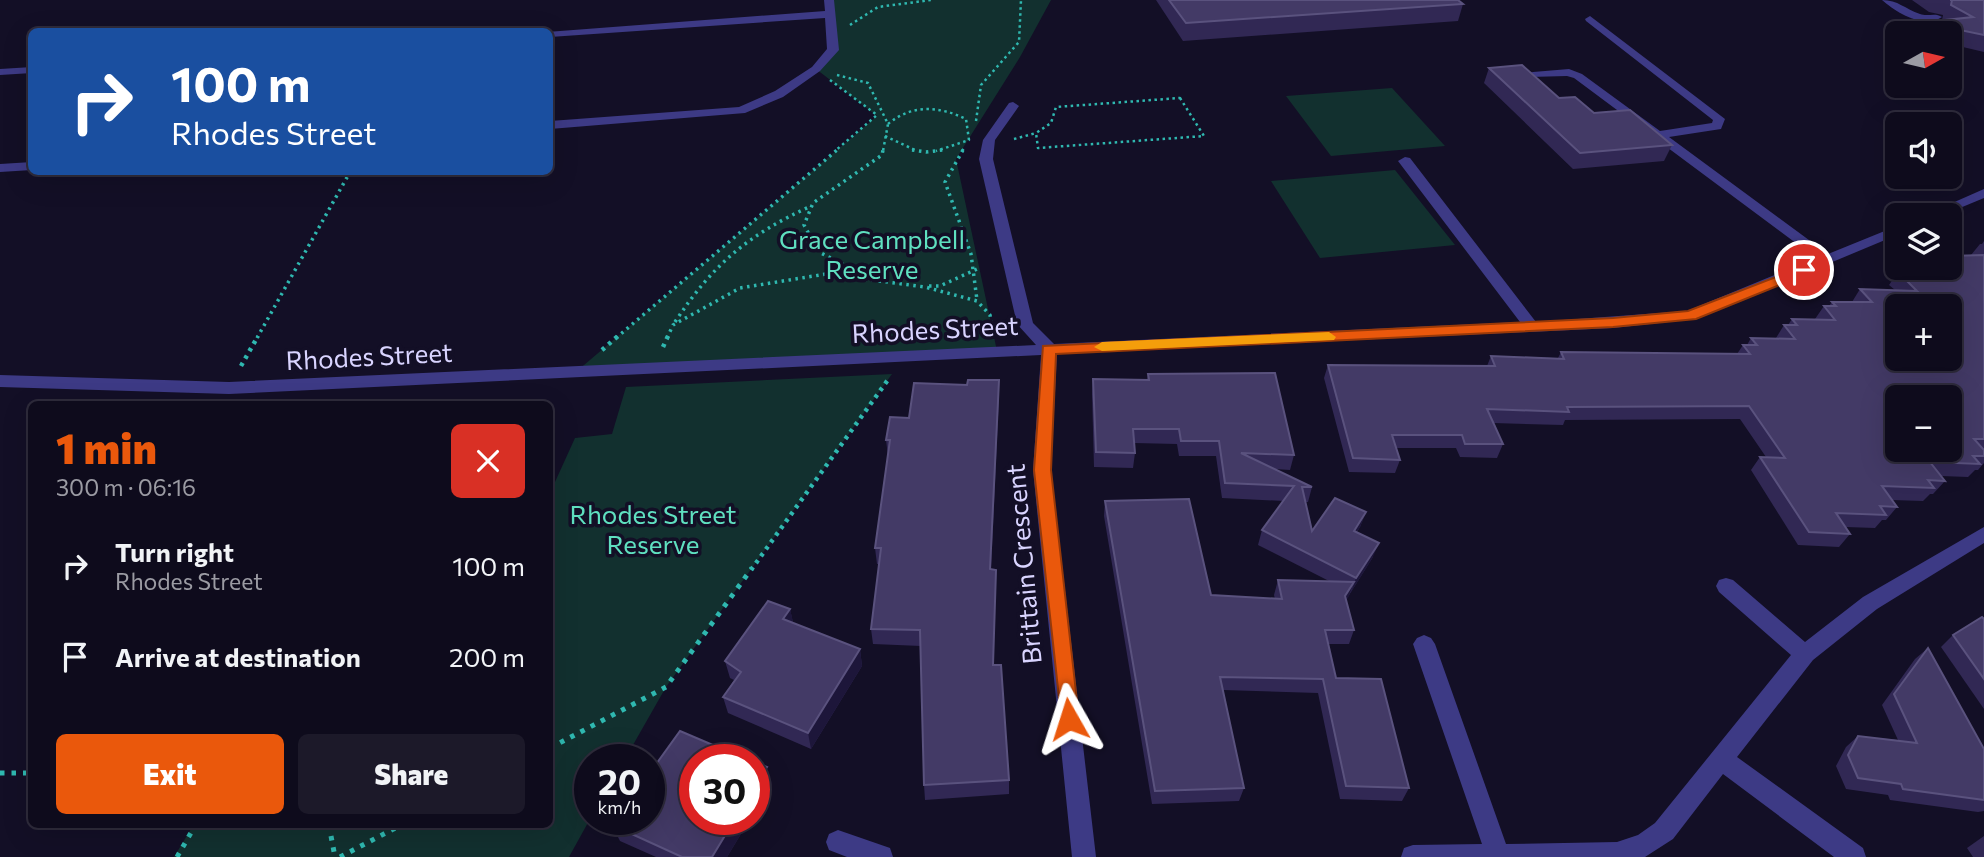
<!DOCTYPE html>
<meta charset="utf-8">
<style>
body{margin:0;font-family:Commissioner,sans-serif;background:#1c1929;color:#f1f3f6;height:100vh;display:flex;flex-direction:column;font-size:26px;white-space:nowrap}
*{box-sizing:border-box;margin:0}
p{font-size:23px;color:#9b9ba3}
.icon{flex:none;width:38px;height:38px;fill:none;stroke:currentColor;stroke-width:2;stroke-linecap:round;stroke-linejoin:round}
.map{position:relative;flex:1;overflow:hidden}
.sheet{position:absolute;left:28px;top:401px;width:525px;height:427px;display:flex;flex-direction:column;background:#0e0b1c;border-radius:10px;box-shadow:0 7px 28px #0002,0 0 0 2px #2e2b3b}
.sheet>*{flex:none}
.top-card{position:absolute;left:28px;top:28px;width:525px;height:147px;border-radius:10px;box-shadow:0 7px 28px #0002,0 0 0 2px #2e2b3b;background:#1a4fa0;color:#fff;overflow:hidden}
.needle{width:46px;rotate:82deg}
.tools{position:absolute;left:1885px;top:21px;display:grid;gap:14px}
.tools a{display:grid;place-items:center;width:77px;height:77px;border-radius:10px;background:#0e0b1c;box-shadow:0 7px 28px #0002,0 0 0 2px #2e2b3b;font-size:35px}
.speed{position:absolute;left:574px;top:744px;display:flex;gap:14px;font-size:35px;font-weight:700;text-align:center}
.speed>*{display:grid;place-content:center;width:91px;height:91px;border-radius:50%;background:#0e0b1c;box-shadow:0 7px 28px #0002,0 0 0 2px #2e2b3b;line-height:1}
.speed small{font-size:18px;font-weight:400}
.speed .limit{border:10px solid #d22;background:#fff;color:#111}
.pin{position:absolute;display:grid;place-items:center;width:60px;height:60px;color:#fff;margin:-30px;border:4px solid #fff;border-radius:50%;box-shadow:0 2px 7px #0007}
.me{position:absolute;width:77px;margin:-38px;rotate:354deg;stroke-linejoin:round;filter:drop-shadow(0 0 5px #0008)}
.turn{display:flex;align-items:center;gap:24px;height:147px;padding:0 28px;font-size:32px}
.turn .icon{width:91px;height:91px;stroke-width:2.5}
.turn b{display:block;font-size:49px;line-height:60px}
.round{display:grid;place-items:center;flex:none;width:74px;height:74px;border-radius:10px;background:#1c1929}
.overview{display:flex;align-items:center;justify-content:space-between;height:119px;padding:0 28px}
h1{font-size:42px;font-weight:800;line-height:52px;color:#ea580c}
.cta{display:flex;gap:14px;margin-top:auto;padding:14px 28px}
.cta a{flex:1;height:80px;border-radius:10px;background:#ea580c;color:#fff;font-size:28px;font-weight:800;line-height:80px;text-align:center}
.cta a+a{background:#1c1929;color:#f1f3f6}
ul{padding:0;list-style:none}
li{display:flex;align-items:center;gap:21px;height:91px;padding:0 28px}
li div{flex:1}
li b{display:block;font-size:26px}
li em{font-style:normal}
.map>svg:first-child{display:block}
.green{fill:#12302f}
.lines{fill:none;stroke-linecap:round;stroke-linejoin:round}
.path-far3{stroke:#2fb8b0;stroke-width:2.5;stroke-dasharray:2.5 3.5;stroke-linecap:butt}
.path-far2{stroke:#2fb8b0;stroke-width:3.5;stroke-dasharray:2.5 4.5;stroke-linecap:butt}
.path-far1{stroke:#2fb8b0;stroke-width:4.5;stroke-dasharray:3.5 5;stroke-linecap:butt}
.path{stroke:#2fb8b0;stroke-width:5;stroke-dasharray:4.5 7;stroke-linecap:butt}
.minor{fill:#3d3a85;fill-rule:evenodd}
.wall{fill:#312854}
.shaded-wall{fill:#1d163a}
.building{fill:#433a66;stroke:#5a527e;stroke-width:2;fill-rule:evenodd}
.route{fill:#ea580c;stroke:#983908;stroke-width:2}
.slow{fill:#f59e0b}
.labels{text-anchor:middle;stroke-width:7;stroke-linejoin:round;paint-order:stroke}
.park-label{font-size:26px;fill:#5fe0c0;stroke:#130f26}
.street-label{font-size:26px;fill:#d9d4ff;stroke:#130f26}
</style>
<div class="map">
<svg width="1984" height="857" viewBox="0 0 1984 857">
<rect width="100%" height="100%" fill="#130f26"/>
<g class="green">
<polygon points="829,0 1051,0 1020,57 956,159 997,351 577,371 877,116 816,69 833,50"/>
<polygon points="1392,88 1445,146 1331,156 1286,96"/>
<polygon points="1395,170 1455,245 1320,258 1271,181"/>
<polygon points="892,374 666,687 625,759 590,760 590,819 569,857 174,857 194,824 550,824 550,493 575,438 612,434 626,387"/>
</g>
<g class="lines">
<g class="path-far3">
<polyline points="850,25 878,7 931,0"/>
<polyline points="837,75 868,83 888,124 883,151"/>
<polyline points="830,80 877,115 835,151"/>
<polygon points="1180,98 1204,136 1038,148 1036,133 1051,123 1056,107"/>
<polyline points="976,121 981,85 1019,42 1021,0"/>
<path d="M888 124C912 104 939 106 966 119L969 140 936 151"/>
<polyline points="885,136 917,151"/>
<polyline points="1014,139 1036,133"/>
<polyline points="962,151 964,148"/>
</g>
<g class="path-far2">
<polyline points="912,150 926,152 943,150"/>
<polyline points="963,150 945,182 971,254 977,300"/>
<polyline points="868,277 819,252 804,225 813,203 882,155 883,150"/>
<polyline points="929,286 940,286 977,269"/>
<path d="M675 322C713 264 748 235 811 206"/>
<polyline points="257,338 350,172"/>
<polyline points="616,338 837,150"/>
<polyline points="667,338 673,325 740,288 826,274 925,287 977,301 990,315 993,333"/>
</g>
<g class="path-far1">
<polyline points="663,347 668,336"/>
<polyline points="602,350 618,336"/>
<polyline points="241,366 258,336"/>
<polyline points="751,570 890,377"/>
</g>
<g class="path">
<polyline points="550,748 666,687 752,568"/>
<polyline points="0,773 32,773"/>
<polyline points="331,836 335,857"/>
<polyline points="177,857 196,824"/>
<polyline points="340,857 403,824"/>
</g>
<g class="minor">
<polygon points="824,0 834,0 839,50 820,71 783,97 745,113 550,129 550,121 739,107 775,91 812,67 827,49 825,18 550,37 550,32 547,32 825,11"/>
<path d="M1882 0C1898 0 1905 9 1920 14 1928 17 1935 12 1942 17 1923 29 1897 13 1882 0Z"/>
<polygon points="1590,16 1725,119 1721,129 1669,137 1828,254 1897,226 1897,235 1696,319 1613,328 1057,354 1051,470 1096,857 1072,857 1033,470 1041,355 229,394 0,387 0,375 229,382 1036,345 1017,324 979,159 983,140 1009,103 1013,102 1019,106 995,140 993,159 1033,323 1054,344 1520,322 1398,161 1405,157 1410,158 1536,322 1687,311 1816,258 1574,78 1567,76 1529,77 1529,73 1533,72 1569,69 1582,74 1660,131 1712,123 1713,120 1586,21 1585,19"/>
<polygon points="32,67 32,73 0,75 0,69"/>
<polygon points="32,162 32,170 0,172 0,164"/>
<polygon points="1984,189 1984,198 1943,215 1925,215"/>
<polygon points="1984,527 1984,543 1877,609 1813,660 1737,757 1863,848 1866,857 1834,857 1723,774 1673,839 1645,857 1401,857 1404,848 1413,845 1482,844 1413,644 1417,638 1424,635 1431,638 1435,644 1506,844 1617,842 1638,835 1655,823 1791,655 1719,592 1716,586 1719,580 1726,578 1733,580 1805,642 1863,597"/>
<polygon points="838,830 890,848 893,857 847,857 829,850 826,842 829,834"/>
</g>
</g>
<g class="wall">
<polygon points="1156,0 1458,0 1463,4 1458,21 1183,41"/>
<polygon points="1912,0 1984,0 1984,52 1950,44 1950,33 1928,33 1936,21 1942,20 1943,15 1929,12"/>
<polygon points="1489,68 1594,113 1672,145 1664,161 1573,169 1484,83"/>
<polygon points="1984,241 1984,463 1978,470 1975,470 1968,477 1941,476 1945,481 1933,494 1930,494 1923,501 1892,500 1897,507 1886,520 1882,520 1875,528 1846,527 1850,534 1839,547 1798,545 1751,470 1760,457 1766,457 1740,419 1565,420 1563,425 1493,423 1503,444 1497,458 1460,457 1456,448 1396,448 1400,460 1395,473 1349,472 1324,378 1328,365 1487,366 1491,356 1558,358 1561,352 1737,354 1743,345 1747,345 1751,338 1776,339 1776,338 1784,325 1788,325 1792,319 1815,319 1824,306 1829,306 1832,302 1852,302 1860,289 1895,290 1889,285 1898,272 1906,272 1909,268 1950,268 1971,255 1980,244 1982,244"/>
<polygon points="1148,374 1294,455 1290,470 1275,469 1312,487 1308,502 1305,502 1312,531 1366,512 1360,527 1357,532 1373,557 1346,600 1354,630 1349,644 1328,644 1336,678 1409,788 1402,801 1340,799 1318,693 1223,690 1244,788 1239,801 1152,804 1104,516 1105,501 1211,595 1275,599 1274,595 1278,580 1329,581 1258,545 1262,530 1284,501 1222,498 1216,456 1179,456 1177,444 1134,443 1135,453 1133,468 1094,467 1092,394 1093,379 1147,380"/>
<polygon points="999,396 991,570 994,665 1009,780 1009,794 925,800 924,785 921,646 873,644 871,629 879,564 877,564 875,548 888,456 886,440 909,418"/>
<polygon points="790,609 793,623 860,649 862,666 811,749 728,713 723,697 734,680 730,678 725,661"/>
<polygon points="1984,619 1984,709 1941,647 1953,635"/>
<polygon points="1928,648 1984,749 1984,811 1978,812 1890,800 1888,795 1846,789 1836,766 1846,747 1858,736 1898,740 1882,705 1915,659"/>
<polygon points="695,819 750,819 727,857 656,857 620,841 612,825"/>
<polygon points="1984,836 1984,857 1973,857 1967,848"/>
</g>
<g class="shaded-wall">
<polygon points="999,380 999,396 990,585 990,569"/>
<polygon points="1366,512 1360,527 1348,545 1354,531"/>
<polygon points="1379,543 1373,557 1351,592 1356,578"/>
<polygon points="1354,582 1349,596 1340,610 1345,596"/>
<polygon points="790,609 794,626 783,619"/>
<polygon points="860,649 862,666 811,749 808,733"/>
<polygon points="767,767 772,784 754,812 754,788"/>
<polygon points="735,819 750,819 727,857 712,857"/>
</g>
<g class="building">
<polygon points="1169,0 1458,0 1463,4 1186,23"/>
<polygon points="1950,0 1984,0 1984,35 1936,25 1936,21 1973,17 1951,5 1952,0"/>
<polygon points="1522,65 1559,98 1575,97 1594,113 1630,110 1672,145 1580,153 1489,68"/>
<path d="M1984 255V439H1974L1984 450V456H1973L1980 464 1930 462 1945 481 1928 480 1934 488 1882 486 1897 507 1880 506 1886 515 1836 513 1850 534 1809 532 1760 457 1785 458 1749 406 1567 407 1569 412 1487 409 1503 444H1465L1462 435H1392L1400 460 1353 458 1328 365 1495 366 1491 356 1564 359 1561 352 1750 354 1743 345H1757L1751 338 1795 339 1784 325H1797L1792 319 1835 320 1824 306H1836L1832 302H1872L1860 289 1917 291 1898 272H1913L1909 268H1950V256ZM1897 306H1950V359H1897ZM1897 397H1950V450H1897Z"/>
<polygon points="1275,373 1294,455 1241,453 1312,487 1302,487 1312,531 1335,498 1366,512 1354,531 1379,543 1356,578 1262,530 1294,486 1225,483 1219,441 1181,441 1179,429 1133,429 1135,453 1096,452 1093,379 1149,380 1148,374"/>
<polygon points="968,380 999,380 990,569 996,570 993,665 1001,665 1009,780 924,785 920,630 871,629 881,548 875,548 890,440 886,440 890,417 909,418 914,383 967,385"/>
<polygon points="1189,499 1211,595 1282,599 1278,580 1354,582 1345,596 1354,630 1325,630 1336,678 1381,679 1409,788 1346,786 1323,679 1220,677 1244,788 1155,791 1105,501"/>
<polygon points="768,601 790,609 783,619 860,649 808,733 723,697 741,672 725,661"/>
<polygon points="1982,617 1984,619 1984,679 1953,635"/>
<polygon points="1928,648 1984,749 1984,800 1903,789 1901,784 1858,778 1848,755 1858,736 1917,743 1894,694"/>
<polygon points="680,731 748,760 695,760 695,819 735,819 712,857 682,857 612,825 616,819 649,819 649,774"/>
<polygon points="754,762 767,767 754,788"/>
</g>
<polygon class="route" points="1804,266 1811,270 1809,273 1696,319 1613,327 1056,354 1051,470 1079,719 1076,725 1069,728 1062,725 1034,470 1043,346 1613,318 1688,311"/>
<polygon class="slow" points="1329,332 1336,337 1334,340 1102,351 1094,347 1102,342"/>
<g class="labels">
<g class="park-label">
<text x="872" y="249">Grace Campbell<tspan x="872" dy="30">Reserve</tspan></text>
<text x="653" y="524">Rhodes Street<tspan x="653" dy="30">Reserve</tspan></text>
</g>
<g class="street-label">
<text transform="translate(935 330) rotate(-3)" y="9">Rhodes Street</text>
<text transform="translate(369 357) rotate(-3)" y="9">Rhodes Street</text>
<text transform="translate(1024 564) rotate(-95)" y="9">Brittain Crescent</text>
</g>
</g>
</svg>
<div class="tools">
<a><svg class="needle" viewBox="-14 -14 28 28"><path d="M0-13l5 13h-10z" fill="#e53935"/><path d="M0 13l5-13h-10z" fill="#9b9ba3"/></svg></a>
<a><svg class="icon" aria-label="sound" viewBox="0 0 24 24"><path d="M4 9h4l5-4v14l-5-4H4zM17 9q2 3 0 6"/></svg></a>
<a><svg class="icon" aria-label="layers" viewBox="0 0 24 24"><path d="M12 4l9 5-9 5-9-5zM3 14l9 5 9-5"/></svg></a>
<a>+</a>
<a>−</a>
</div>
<div class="speed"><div>20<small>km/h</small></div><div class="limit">30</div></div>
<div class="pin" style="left:1804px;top:270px;background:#d93025"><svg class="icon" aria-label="arrive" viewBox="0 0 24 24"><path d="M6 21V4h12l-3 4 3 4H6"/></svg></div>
<svg class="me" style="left:1069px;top:719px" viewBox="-20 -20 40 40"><path d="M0-17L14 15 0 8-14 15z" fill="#ea580c" stroke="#fff" stroke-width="4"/></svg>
<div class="top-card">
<div class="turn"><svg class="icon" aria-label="right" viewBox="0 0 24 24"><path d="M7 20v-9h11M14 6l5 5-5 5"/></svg><div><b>100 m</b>Rhodes Street</div></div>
</div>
<section class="sheet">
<div class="overview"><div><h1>1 min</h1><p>300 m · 06:16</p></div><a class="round" style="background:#d93025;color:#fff"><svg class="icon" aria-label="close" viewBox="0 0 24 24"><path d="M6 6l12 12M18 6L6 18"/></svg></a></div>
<ul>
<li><svg class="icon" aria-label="right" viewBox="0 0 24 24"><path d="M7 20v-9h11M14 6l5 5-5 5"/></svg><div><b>Turn right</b><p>Rhodes Street</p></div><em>100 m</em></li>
<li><svg class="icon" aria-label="arrive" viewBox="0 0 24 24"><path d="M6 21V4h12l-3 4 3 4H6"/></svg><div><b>Arrive at destination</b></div><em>200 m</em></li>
</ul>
<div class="cta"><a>Exit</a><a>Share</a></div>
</section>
</div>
